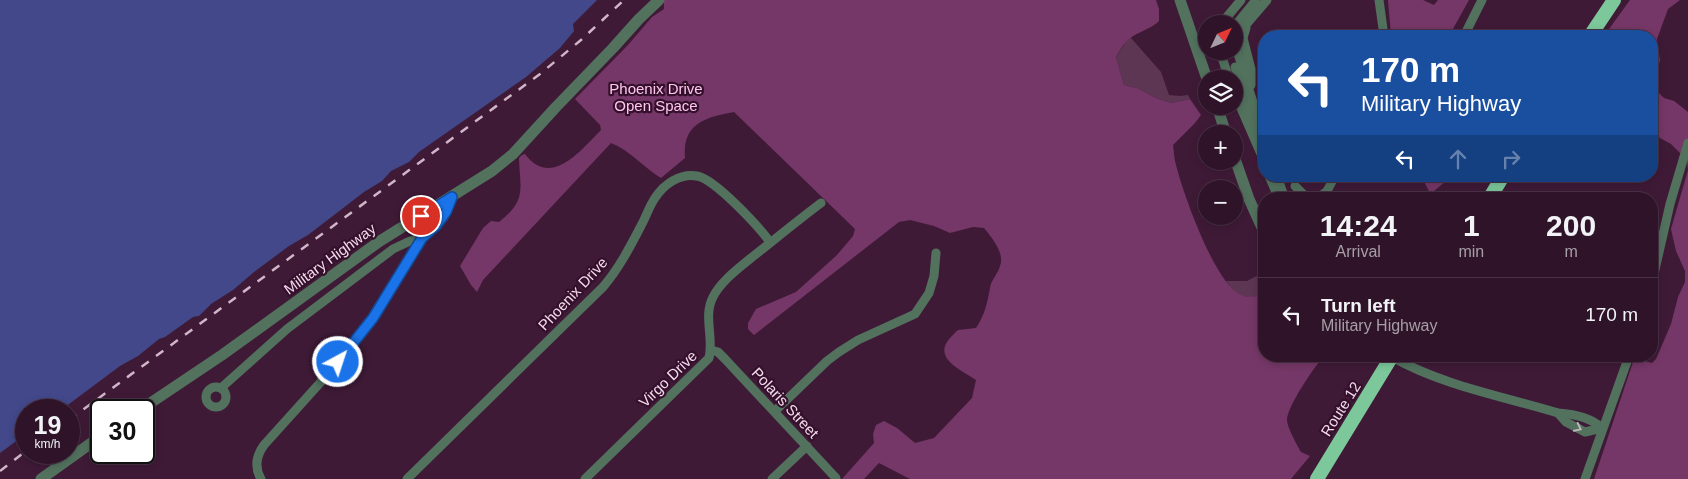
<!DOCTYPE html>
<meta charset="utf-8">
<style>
body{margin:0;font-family:Arial,sans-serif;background:#3b2135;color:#f1f3f6;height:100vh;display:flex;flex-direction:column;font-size:19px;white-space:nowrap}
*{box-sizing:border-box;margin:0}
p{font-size:16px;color:#a79ea8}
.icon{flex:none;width:28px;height:28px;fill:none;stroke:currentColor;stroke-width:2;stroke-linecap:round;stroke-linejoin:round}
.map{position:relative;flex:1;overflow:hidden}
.side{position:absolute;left:1258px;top:192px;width:400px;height:170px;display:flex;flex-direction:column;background:#2f1429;border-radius:20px;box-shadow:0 2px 8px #0003,0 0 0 1px #4a3346}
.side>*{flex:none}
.banner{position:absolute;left:1258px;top:30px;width:400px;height:152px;border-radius:20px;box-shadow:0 2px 8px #0003,0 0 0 1px #4a3346;background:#1a4fa0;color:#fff;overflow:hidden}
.needle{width:32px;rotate:47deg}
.controls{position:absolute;left:1198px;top:15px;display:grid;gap:10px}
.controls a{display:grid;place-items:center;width:45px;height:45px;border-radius:50%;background:#2f1429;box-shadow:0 2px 8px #0003,0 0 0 1px #4a3346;font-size:25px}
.speed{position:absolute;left:15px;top:399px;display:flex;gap:10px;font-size:25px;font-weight:700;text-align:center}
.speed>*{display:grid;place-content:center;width:65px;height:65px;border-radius:50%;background:#2f1429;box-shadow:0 2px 8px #0003,0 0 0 1px #4a3346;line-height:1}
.speed small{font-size:12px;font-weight:400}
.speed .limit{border:2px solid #111;border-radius:8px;background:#fff;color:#111}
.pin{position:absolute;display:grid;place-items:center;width:42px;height:42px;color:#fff;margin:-21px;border:2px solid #fff;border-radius:50%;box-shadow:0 1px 5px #0007}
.me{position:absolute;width:55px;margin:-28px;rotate:40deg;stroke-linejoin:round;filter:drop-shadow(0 0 4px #0008)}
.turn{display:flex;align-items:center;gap:18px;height:105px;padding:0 20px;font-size:22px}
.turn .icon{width:65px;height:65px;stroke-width:2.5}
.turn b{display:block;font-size:35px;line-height:42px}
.lanes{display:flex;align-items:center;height:48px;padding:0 20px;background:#0003;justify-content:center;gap:25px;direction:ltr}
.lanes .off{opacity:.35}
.eta{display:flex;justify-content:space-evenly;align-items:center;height:85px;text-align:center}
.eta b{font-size:30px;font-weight:600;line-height:35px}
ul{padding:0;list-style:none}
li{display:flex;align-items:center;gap:15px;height:75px;padding:0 20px;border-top:1px solid #4a3346}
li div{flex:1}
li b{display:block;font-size:19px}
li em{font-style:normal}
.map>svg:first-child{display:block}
.green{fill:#5d3653}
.forest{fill:#753767}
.water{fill:#42488a}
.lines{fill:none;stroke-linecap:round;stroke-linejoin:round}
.minor{stroke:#52725e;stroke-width:9}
.tertiary{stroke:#52725e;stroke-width:11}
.trunk{stroke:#7cc89b;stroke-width:14}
.rail{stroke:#d1b6c9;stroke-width:2.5;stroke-dasharray:9 9;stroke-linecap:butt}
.oneway{stroke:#bbb6ba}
.route-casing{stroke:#114b97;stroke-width:12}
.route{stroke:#1a73e8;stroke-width:9}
.labels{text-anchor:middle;stroke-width:4.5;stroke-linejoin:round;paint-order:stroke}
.park-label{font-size:15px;fill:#ffc6ee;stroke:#34102c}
.street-label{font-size:15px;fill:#f4dbec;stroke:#34102c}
</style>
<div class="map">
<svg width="1688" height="479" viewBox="0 0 1688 479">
<rect width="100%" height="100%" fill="#3f1a37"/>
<g class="green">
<polygon points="1131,38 1161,72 1169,95 1180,96 1188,95 1190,99 1171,103 1156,98 1137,88 1124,85 1116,57 1127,40"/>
<path d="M1262 273H1264V296C1259 295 1256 297 1251 297 1240 298 1231 289 1226 281H1247Z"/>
</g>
<g class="forest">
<path d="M664 0H1156L1159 9V21C1150 30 1138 31 1128 40 1123 44 1119 52 1116 57L1124 85 1137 88 1156 98 1171 103 1190 99 1201 115 1195 123 1173 145C1174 152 1174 158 1176 165 1183 193 1215 284 1241 295 1249 299 1256 295 1264 296V356H1324C1314 367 1287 407 1287 420 1287 427 1297 445 1301 452L1310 456 1291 479H910L879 463 864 479H842L874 443 873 434 876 425 884 421 897 428 915 443 934 438 972 398 976 380C965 372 940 362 945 346 947 340 954 334 958 330L976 328C985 314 987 304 990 288 991 280 998 274 1000 266 1005 253 992 238 984 228L973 227 950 233 934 226 910 220 899 222 754 335 748 329V323L756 309 796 292 837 255 853 236 855 229 734 112C705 117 682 124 685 158L661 178C643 167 631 151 611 143L483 280 477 292 471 285 460 266 483 228 491 221 499 222C527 200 520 189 519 158L522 155 525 154C551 189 581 150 601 130L600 125 575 99 628 45 652 17 664 9Z"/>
<polygon points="1388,0 1423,0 1434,5 1438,0 1469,0 1449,36 1391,36"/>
<polygon points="1630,0 1680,0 1668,9 1657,39 1660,60 1655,80 1657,91 1664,98 1674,101 1688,112 1688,479 1594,479 1633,362 1637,359 1652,363 1656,359 1671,324 1678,297 1685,282 1685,271 1676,251 1671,229 1688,170 1687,160 1671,144 1651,133 1651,36 1604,36"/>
<polygon points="1421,176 1452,176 1434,191 1429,191"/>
</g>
<polygon class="water" points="0,0 597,0 573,24 574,31 560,48 526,77 419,152 409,162 391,171 382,181 364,192 308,235 289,246 254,272 233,290 211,304 199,316 193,317 165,337 159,339 138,356 120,366 61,410 26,410 26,434 0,453"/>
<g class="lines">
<g class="minor">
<polyline points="1379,0 1384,36"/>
<polyline points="1221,24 1241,0"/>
<polyline points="1234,27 1256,0"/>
<polyline points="1246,28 1243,38 1251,69 1251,85"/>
<polyline points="1464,36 1482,0"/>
<polyline points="1220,51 1229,79"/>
<polyline points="1235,67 1249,111 1264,150"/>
<polyline points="1234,92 1264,161"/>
<polyline points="1264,138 1235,44 1238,34 1267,0"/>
<polyline points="1269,176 1279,199"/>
<polyline points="1277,176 1285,199"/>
<polyline points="1295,186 1304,195 1316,199"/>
<polyline points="1317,199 1327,191 1335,176"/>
<polyline points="421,216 423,225 422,238"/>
<polyline points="1651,287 1670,204 1688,143"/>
<polyline points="711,350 718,352 725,359 836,478"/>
<path d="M1392 357C1444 386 1502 396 1558 413 1574 414 1590 417 1602 428"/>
<circle cx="216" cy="397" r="10"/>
<polyline points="221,388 287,329 393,249 410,241 422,238"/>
<polyline points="775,411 827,361 839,352 858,340 915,314 929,293 934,276 936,253"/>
<polyline points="1558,413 1566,422 1585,432 1602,428"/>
<path d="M261 479C254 467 256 456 264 445L328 374 373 318 422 238 436 226 446 212 452 197"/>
<path d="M407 479 603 287C620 267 631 245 643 222 647 214 650 205 655 198 664 184 680 173 697 176 715 179 759 227 770 242"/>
<path d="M585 479 709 358C714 338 703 316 713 297 721 281 738 269 751 258 774 240 797 221 821 203"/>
<polyline points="772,479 807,446"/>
<polyline points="1585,479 1629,356"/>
</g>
<g class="tertiary">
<polyline points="1180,0 1207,79"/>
<polyline points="1217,106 1226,134"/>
<polyline points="1234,156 1249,199 1264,232"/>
<polyline points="140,410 222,355 380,241 492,171 513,154 556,107 613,48 639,19 659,0"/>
<polyline points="41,479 101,436"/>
</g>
<g class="trunk">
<polyline points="1590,36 1614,0"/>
<polyline points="1489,199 1503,176"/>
<polyline points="1317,479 1392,356"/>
</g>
<g class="rail">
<polyline points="69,420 540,74 581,40 624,0"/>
<polyline points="0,471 26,451"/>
</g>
</g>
<defs><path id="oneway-chevron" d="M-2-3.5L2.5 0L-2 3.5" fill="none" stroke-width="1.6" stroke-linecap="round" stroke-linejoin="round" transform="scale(1.25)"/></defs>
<use class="oneway" href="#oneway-chevron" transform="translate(1578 428) rotate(26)"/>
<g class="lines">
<defs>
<polyline id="route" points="338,362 373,318 422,238 436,226 446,212 452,197 421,216"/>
</defs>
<use href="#route" class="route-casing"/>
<use href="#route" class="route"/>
</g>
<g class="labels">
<g class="park-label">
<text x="656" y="94">Phoenix Drive<tspan x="656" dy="17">Open Space</tspan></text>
</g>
<g class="street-label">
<text transform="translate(330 259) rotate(-36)" y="5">Military Highway</text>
<text transform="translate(573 294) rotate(-47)" y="5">Phoenix Drive</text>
<text transform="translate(668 379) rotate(-44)" y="5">Virgo Drive</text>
<text transform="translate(785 403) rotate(47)" y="5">Polaris Street</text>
<text transform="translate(1341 409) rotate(-58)" y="5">Route 12</text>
</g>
</g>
</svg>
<div class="controls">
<a><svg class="needle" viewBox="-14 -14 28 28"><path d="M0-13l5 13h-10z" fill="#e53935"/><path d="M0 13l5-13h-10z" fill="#a79ea8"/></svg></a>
<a><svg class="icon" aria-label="layers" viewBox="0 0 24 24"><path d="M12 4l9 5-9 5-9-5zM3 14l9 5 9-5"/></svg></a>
<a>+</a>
<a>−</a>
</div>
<div class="speed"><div>19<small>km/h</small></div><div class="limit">30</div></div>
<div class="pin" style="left:421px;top:216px;background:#d93025"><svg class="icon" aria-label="arrive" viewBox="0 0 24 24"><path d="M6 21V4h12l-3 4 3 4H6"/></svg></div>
<svg class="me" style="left:338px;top:362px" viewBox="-20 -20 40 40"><circle r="17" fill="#1a73e8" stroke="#fff" stroke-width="3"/><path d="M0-11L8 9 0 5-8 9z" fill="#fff"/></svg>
<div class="banner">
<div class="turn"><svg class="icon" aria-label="left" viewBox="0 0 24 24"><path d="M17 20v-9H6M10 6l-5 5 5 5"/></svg><div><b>170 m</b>Military Highway</div></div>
<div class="lanes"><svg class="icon" aria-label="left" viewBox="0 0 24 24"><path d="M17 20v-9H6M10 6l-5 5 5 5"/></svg><svg class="icon off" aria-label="ahead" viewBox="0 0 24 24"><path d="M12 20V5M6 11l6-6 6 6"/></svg><svg class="icon off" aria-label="right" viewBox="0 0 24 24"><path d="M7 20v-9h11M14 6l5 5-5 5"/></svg></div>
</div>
<section class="side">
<div class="eta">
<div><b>14:24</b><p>Arrival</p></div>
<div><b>1</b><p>min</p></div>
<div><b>200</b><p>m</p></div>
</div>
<ul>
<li><svg class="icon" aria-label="left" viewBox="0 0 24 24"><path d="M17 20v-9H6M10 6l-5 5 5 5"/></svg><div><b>Turn left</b><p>Military Highway</p></div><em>170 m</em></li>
</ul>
</section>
</div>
